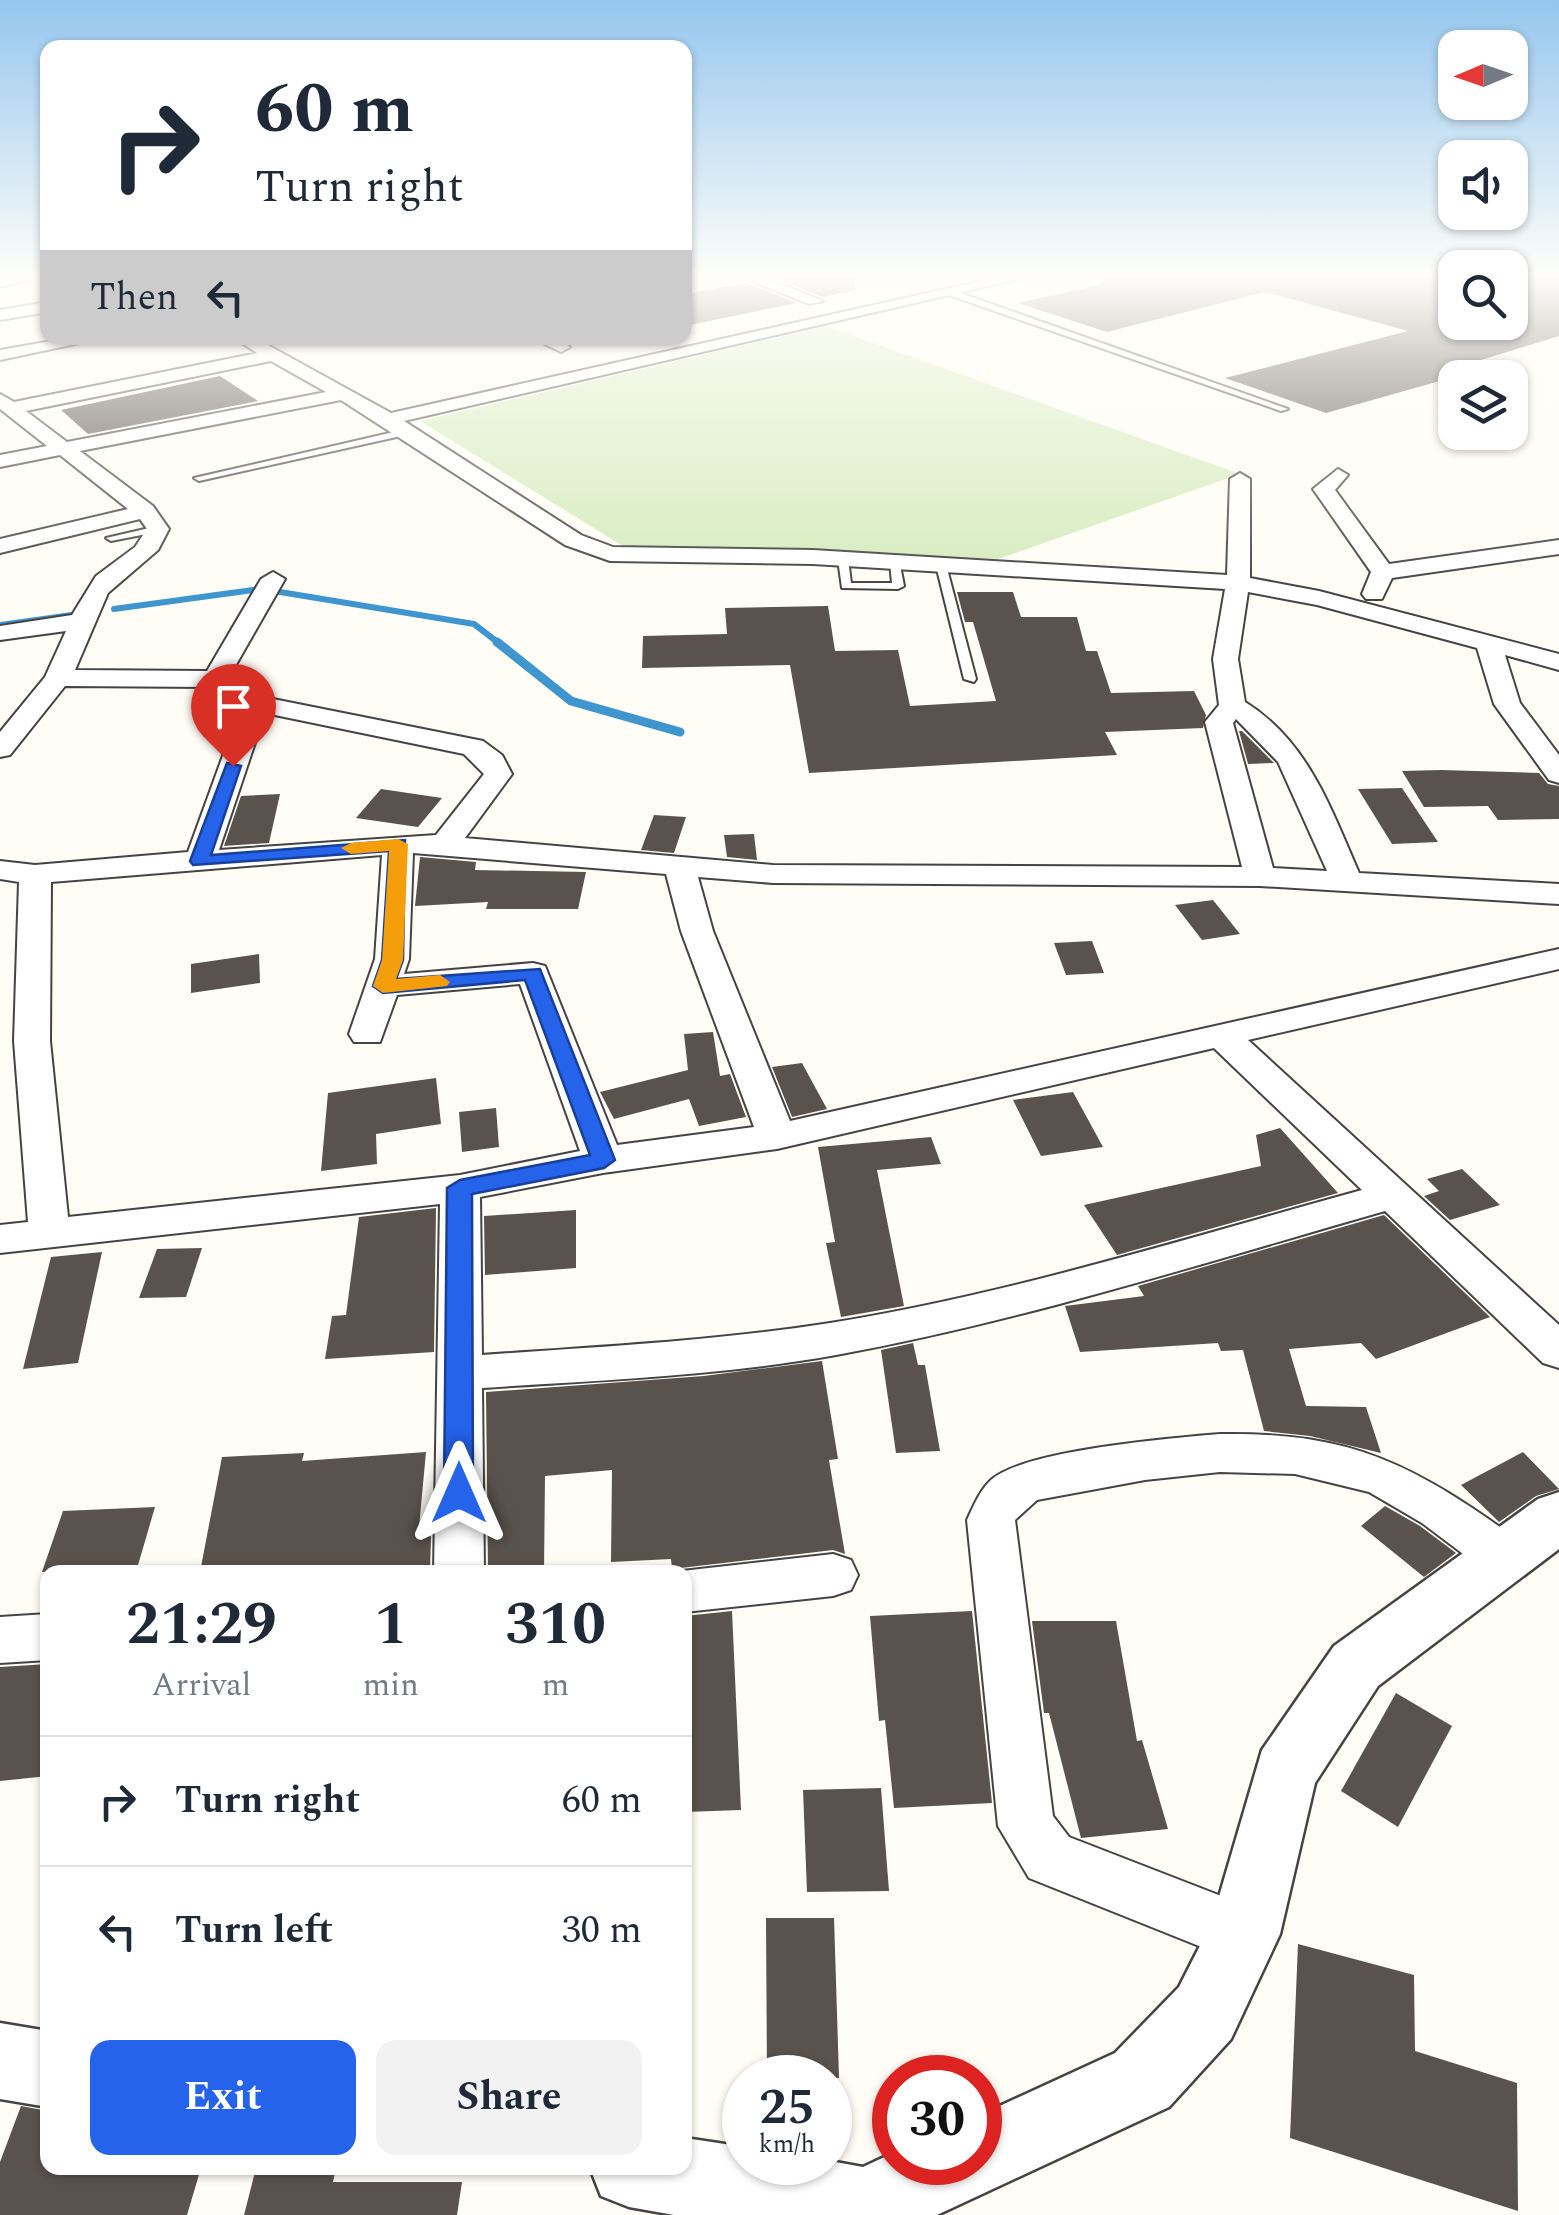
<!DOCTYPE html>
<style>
body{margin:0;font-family:Spectral,serif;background:#f2f2f3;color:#1f2937;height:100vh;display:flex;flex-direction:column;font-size:38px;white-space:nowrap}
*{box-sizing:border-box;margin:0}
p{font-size:32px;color:#747a83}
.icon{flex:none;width:55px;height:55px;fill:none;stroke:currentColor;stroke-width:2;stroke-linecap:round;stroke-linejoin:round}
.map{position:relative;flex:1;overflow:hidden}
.details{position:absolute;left:40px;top:1565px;width:652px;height:610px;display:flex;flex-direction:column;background:#fff;border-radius:20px;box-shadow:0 2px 8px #0004}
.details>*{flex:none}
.banner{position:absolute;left:40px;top:40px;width:652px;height:305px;border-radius:20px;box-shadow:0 2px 8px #0004;background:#fff;color:#1f2937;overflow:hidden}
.needle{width:65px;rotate:268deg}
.fabs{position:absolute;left:1438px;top:30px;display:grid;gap:20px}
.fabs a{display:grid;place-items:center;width:90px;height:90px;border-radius:20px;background:#fff;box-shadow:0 2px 8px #0004;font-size:50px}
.speed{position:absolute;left:722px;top:2055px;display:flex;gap:20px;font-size:50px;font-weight:700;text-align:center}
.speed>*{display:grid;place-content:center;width:130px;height:130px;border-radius:50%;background:#fff;box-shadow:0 2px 8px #0004;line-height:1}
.speed small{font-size:25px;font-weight:400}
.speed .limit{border:15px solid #d22;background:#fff;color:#111}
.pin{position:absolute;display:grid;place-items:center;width:85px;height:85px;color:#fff;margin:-102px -42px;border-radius:50% 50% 50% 0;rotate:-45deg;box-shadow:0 0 10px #0007}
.pin .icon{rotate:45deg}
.me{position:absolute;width:110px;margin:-55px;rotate:0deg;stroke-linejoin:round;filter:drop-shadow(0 0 8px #0008)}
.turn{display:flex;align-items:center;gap:35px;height:210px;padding:0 50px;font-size:45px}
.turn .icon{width:130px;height:130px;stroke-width:2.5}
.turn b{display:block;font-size:70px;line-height:85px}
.then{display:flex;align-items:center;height:95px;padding:0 50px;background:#0003;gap:20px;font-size:38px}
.eta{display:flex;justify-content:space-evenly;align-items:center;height:170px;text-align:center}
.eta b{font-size:60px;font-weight:700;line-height:70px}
.cta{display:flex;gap:20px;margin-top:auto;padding:20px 50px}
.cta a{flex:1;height:115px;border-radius:20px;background:#2563eb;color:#fff;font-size:40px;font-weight:700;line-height:115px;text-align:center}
.cta a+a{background:#f2f2f3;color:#1f2937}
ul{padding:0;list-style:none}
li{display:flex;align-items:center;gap:30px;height:130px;padding:0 50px;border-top:2px solid #e0e1e3}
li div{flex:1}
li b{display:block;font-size:38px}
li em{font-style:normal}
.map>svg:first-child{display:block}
.green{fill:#d5ebbd}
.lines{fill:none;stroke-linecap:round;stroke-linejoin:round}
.stream-far1{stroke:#3f96cf;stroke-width:6}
.stream{stroke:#3f96cf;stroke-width:9}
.building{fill:#5a524d}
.service-casing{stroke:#444;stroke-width:4}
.minor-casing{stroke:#444;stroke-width:4}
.tertiary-casing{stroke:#444;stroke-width:5}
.service{fill:#fff;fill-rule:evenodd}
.minor{fill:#fff;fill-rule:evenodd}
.tertiary{fill:#fff;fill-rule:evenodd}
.route{fill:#2563eb;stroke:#184099;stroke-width:2.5}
.slow{fill:#f59e0b}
</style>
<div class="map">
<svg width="1559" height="2215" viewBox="0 0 1559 2215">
<rect width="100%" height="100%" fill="#fffdf5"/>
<polygon class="green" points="826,326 1240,474 998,559 623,546 420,421"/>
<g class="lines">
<g class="stream-far1">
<polyline points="274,591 474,624 500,644"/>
<polyline points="114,609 253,590"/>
<polyline points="0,625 72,615"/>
</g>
<polyline class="stream" points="497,642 571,701 680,732"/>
</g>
<g class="building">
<polygon points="782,277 854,277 856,290 823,297 776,278"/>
<polygon points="1100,277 1455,277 1455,322 1510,322 1510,277 1559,277 1559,336 1471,363 1486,368 1326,413 1225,378 1408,331 1265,292 1107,332 1018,303 1098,285"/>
<polygon points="747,283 796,303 685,326 685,294"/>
<polygon points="220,376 258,401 88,434 61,410"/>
<polygon points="957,592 1013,592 1021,617 1077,617 1086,651 1097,651 1111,693 1194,691 1206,715 1203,728 1105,732 1117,755 809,773 790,665 642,668 643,636 727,634 725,608 828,606 835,651 898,650 910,706 996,701 973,622 965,622"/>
<polygon points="1239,731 1242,731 1274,763 1248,764"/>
<polygon points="1441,770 1539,773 1548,784 1559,786 1559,819 1498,820 1488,806 1424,807 1402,771"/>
<polygon points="1402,788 1438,842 1392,844 1358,789"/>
<polygon points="381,789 442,798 418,827 356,818"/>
<polygon points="280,794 269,843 224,846 241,796"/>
<polygon points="654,815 686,817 674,853 641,850"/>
<polygon points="754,834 757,860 727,857 724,835"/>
<polygon points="420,857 476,862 475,870 586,872 578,909 486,909 488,902 415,906"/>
<polygon points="1213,900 1240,934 1202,940 1175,905"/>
<polygon points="1092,941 1104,973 1066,975 1054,943"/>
<polygon points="259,954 260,983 191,993 191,964"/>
<polygon points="713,1032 720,1076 730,1074 746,1117 699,1126 689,1099 614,1119 600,1092 688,1070 684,1034"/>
<polygon points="802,1063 827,1109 792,1117 772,1067"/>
<polygon points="436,1078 441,1124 376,1134 377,1164 321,1171 328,1093"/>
<polygon points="1073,1092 1103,1147 1041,1156 1013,1100"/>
<polygon points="496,1108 499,1147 462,1152 459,1112"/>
<polygon points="1280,1128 1338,1193 1117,1255 1084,1205 1261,1166 1256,1135"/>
<polygon points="931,1137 941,1164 877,1170 904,1306 841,1317 826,1243 835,1242 818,1147"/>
<polygon points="1462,1169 1500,1205 1450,1220 1424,1196 1439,1191 1427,1179"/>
<polygon points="436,1208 434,1352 325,1359 332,1316 346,1315 359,1217"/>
<polygon points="576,1210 576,1268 485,1275 484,1216"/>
<polygon points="1384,1215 1490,1317 1376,1359 1361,1343 1289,1349 1306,1406 1366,1407 1381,1453 1310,1436 1264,1431 1243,1350 1221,1351 1218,1343 1080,1352 1065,1306 1144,1296 1138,1286"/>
<polygon points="202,1248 186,1297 139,1298 157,1249"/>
<polygon points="102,1252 78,1363 23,1369 51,1257"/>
<polygon points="913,1343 918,1365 925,1365 940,1451 896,1453 881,1350"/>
<polygon points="822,1361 838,1459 829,1460 845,1554 833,1550 672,1569 671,1559 611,1562 612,1470 545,1476 544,1572 488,1572 486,1392 704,1376"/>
<polygon points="426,1452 418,1538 431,1536 430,1572 200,1572 222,1457 304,1453 302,1461"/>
<polygon points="1523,1452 1559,1489 1536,1496 1499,1522 1461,1485"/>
<polygon points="1385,1506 1420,1526 1456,1553 1424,1577 1361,1526"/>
<polygon points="155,1507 136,1572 42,1572 63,1511"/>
<polygon points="732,1611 741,1810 685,1812 685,1616"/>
<polygon points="972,1611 992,1803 894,1808 885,1720 879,1721 870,1616"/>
<polygon points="1032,1621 1116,1621 1137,1741 1142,1740 1168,1829 1081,1838 1049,1713 1044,1713"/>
<polygon points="48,1664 48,1776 0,1781 0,1667"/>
<polygon points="1396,1693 1452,1726 1398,1827 1341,1791"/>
<polygon points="881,1788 889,1891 807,1892 803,1790"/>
<polygon points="766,1918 834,1918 839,2078 767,2078"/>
<polygon points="1298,1944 1414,1975 1415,2051 1517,2083 1518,2211 1290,2138"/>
<polygon points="21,2106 48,2111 48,2168 201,2168 187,2215 0,2215 0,2162"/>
<polygon points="256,2168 336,2168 333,2182 462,2182 457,2215 244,2215"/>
</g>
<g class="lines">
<defs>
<g id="service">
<polygon points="946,290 952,290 1288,409 1281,411 946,294"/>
<polygon points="407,429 410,430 410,434 199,481 194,478"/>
<polygon points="158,526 162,527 162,531 111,541 106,538"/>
<polygon points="843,556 848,559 851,583 892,583 890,562 899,560 904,586 898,589 842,588 838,559"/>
<polygon points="941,562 946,565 976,679 974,682 964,679 936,565"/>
</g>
<g id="minor">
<polygon points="0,277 41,277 0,287"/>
<polygon points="741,277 763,277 823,301 809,304"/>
<path d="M999 277H1027L404 421 581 535 613 547 813 550 1227 575 1230 479 1240 473 1250 479V578L1319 591 1559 654V670L1505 655 1520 703 1559 755V783L1549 780 1494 704 1477 648 1317 605 1248 592 1238 659 1245 702C1308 741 1331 809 1359 873L1559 884V904L1260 886 773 883 698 877 713 931 790 1121 1559 949V969L1248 1040 1559 1325V1368L1543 1363 1385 1211C1203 1263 1022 1321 836 1355 719 1376 600 1380 482 1388L484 1572H434L440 1204 0 1253V1225L28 1222 14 1041 19 882 0 879V861L35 865 188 852 241 706 209 687 65 686 10 755 0 757V732L45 677 66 631 0 640V626L72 615 96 576 135 547 147 529 140 519 0 553V539L128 509 60 455 0 467V455L47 446 0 409V394L14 402 257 353 234 338H255L391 413ZM271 361 326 392 67 442 26 411ZM341 400 565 545 610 561 813 564 1225 589 1213 659 1219 705 1205 722 1242 867 773 865 465 838 512 774 502 755 483 741 263 697 229 677 285 579 273 572 261 579 207 671 75 670 108 593 158 550 169 529 153 506 80 451ZM265 713 464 754 484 774 436 835 219 850ZM1236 719 1278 762 1327 871 1273 868 1233 723ZM413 853 666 874 681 931 754 1127 617 1145 545 966 533 963 404 974 409 959ZM382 855 375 959 349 1034 354 1042H380L397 995 520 984 580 1151 460 1175 68 1217 50 1041 51 882ZM1214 1048 1362 1190C1187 1238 1011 1294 830 1323 715 1341 598 1347 482 1355L480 1197 603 1173 777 1149Z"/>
<polygon points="48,302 48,312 0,320 0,310"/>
<polygon points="69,338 104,338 0,360 0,350"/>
<polygon points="532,338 554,338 570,347 561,352"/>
<polygon points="1338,469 1348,475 1335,490 1389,564 1559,540 1559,554 1392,578 1382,599 1366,599 1362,594 1371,572 1313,489"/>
<path d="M1220 1434C1355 1432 1415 1466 1521 1542L1529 1557 1521 1572 1504 1578 1487 1572 1422 1523 1369 1492 1295 1474 1220 1472 1145 1480 1037 1500 1015 1520 1053 1816 1069 1837 1265 1913 1274 1934 1265 1955 1244 1964 1029 1878 998 1826 967 1520C973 1507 980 1490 991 1480 1024 1450 1173 1438 1220 1434Z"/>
<polygon points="833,1554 851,1560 858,1575 851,1590 833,1596 685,1612 685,1572 673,1572"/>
<polygon points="48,1614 48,1660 0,1663 0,1617"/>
</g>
<g id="tertiary">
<polygon points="1559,1492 1559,1549 1378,1686 1315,1783 1280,1934 1231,2039 1169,2107 937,2215 674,2215 629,2207 601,2196 590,2168 685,2168 685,2138 745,2147 745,2162 830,2161 863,2167 895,2152 895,2162 980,2162 980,2115 1115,2053 1179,1987 1211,1924 1262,1750 1334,1646 1538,1499"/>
<polygon points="0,2023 48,2031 48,2107 0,2099"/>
</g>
</defs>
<use href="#service" class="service-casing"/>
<use href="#minor" class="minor-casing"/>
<use href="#tertiary" class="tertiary-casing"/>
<use href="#service" class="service"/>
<use href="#minor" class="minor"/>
<use href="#tertiary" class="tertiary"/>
</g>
<linearGradient id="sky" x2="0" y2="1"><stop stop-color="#95c6ee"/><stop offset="0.47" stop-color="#fffefa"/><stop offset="1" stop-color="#fffefa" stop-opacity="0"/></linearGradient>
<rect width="1559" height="587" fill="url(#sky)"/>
<polygon class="route" points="227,763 241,766 211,855 405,840 403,960 396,979 540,969 615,1160 604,1168 472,1194 473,1493 469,1501 449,1501 444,1493 447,1188 460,1180 590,1155 525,980 383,993 373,986 382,960 389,851 193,865 190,861"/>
<polygon class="slow" points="398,839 408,844 403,960 396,979 440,975 450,982 447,986 383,993 373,986 382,960 389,851 351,854 341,848 351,843"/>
</svg>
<div class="fabs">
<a><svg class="needle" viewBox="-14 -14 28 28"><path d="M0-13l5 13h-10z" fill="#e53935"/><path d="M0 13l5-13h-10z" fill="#747a83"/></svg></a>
<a><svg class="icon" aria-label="sound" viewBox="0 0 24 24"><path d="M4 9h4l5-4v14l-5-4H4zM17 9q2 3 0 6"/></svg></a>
<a><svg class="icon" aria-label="search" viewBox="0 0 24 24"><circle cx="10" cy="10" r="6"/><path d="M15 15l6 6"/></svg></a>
<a><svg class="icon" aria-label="layers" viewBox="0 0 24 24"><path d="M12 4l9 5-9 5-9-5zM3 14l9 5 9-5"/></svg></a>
</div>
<div class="speed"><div>25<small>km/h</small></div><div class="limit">30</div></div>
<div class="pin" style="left:233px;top:766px;background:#d93025"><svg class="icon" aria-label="arrive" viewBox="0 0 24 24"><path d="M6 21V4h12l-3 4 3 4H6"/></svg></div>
<svg class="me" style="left:459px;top:1493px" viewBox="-20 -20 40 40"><path d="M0-17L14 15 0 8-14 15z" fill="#2563eb" stroke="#fff" stroke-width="4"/></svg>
<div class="banner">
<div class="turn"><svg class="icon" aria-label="right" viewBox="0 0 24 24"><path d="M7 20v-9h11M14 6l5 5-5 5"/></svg><div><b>60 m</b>Turn right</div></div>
<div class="then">Then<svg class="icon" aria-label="left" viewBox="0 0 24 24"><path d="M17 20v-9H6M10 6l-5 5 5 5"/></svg></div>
</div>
<section class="details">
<div class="eta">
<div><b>21:29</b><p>Arrival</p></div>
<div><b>1</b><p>min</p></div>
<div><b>310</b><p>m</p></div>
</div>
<ul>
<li><svg class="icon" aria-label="right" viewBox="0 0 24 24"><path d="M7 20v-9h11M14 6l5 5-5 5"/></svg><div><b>Turn right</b></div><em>60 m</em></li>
<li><svg class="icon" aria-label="left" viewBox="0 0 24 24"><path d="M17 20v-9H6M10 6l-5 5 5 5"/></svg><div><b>Turn left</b></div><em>30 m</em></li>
</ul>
<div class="cta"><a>Exit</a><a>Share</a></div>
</section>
</div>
